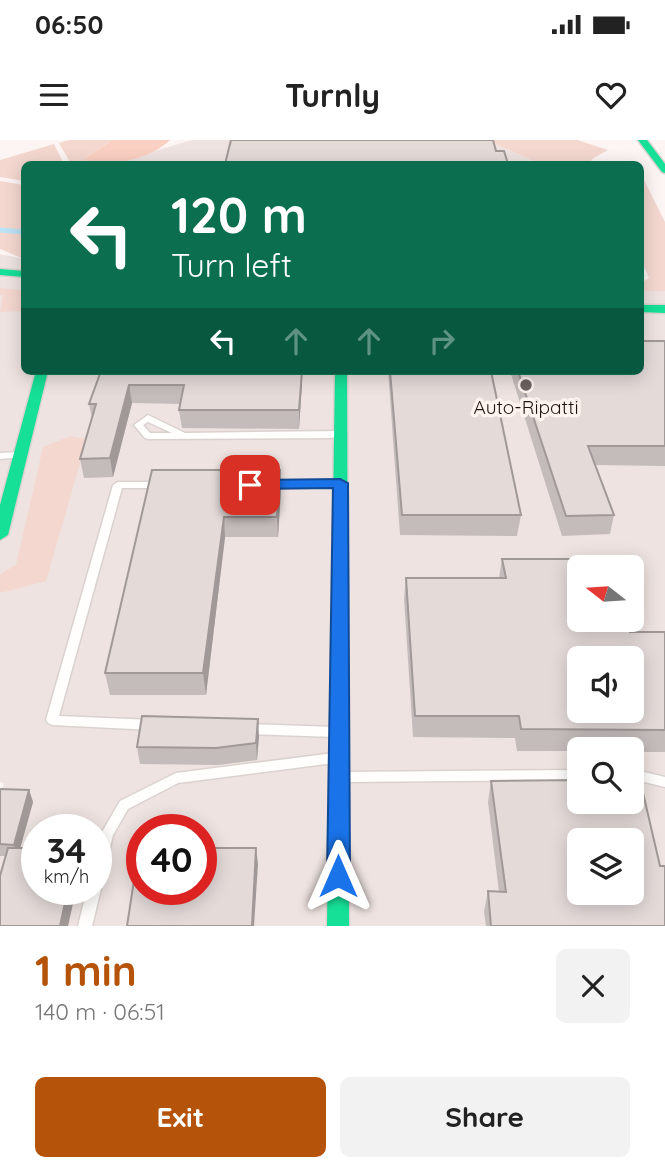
<!DOCTYPE html>
<meta charset="utf-8">
<style>
body{margin:0;font-family:Quicksand,sans-serif;background:#f2f2f2;color:#222;height:100vh;display:flex;flex-direction:column;font-size:26px;white-space:nowrap}
*{box-sizing:border-box;margin:0}
p{font-size:23px;color:#767676}
.icon{flex:none;width:38px;height:38px;fill:none;stroke:currentColor;stroke-width:2;stroke-linecap:round;stroke-linejoin:round}
.map{position:relative;height:786px;overflow:hidden}
.side{display:flex;flex-direction:column;background:#fff;flex:1}
.side>*{flex:none}
.banner{position:absolute;left:21px;top:21px;width:623px;height:214px;border-radius:10px;box-shadow:0 4px 18px #0003;background:#0b6e4f;color:#fff;overflow:hidden}
.needle{width:46px;rotate:287deg}
.buttons{position:absolute;left:567px;top:415px;display:grid;gap:14px}
.buttons a{display:grid;place-items:center;width:77px;height:77px;border-radius:10px;background:#fff;box-shadow:0 4px 18px #0003;font-size:35px}
.speed{position:absolute;left:21px;top:674px;display:flex;gap:14px;font-size:35px;font-weight:700;text-align:center}
.speed>*{display:grid;place-content:center;width:91px;height:91px;border-radius:50%;background:#fff;box-shadow:0 4px 18px #0003;line-height:1}
.speed small{font-size:18px;font-weight:400}
.speed .limit{border:10px solid #d22;background:#fff;color:#111}
.pin{position:absolute;display:grid;place-items:center;width:60px;height:60px;color:#fff;margin:-30px;border-radius:14px;box-shadow:0 4px 10px #0006}
.me{position:absolute;width:77px;margin:-38px;rotate:0deg;stroke-linejoin:round;filter:drop-shadow(0 0 5px #0008)}
.turn{display:flex;align-items:center;gap:24px;height:147px;padding:0 35px;font-size:32px}
.turn .icon{width:91px;height:91px;stroke-width:2.5}
.turn b{display:block;font-size:49px;line-height:60px}
.lanes{display:flex;align-items:center;height:66px;padding:0 35px;background:#0003;justify-content:center;gap:35px;direction:ltr}
.lanes .off{opacity:.35}
.round{display:grid;place-items:center;flex:none;width:74px;height:74px;border-radius:10px;background:#f2f2f2}
.headline{display:flex;align-items:center;justify-content:space-between;height:119px;padding:0 35px}
h1{font-size:42px;font-weight:800;line-height:52px;color:#b45309}
.cta{display:flex;gap:14px;margin-top:auto;padding:14px 35px}
.cta a{flex:1;height:80px;border-radius:10px;background:#b45309;color:#fff;font-size:28px;font-weight:800;line-height:80px;text-align:center}
.cta a+a{background:#f2f2f2;color:#222}
.status{display:flex;justify-content:space-between;align-items:center;height:49px;padding:0 35px;background:#fff;direction:ltr}
.status svg{height:19px;fill:currentColor}
header{display:flex;justify-content:space-between;align-items:center;height:91px;padding:0 35px;background:#fff;font-size:32px;font-weight:800}
.map>svg:first-child{display:block}
.built{fill:#eee3e0;fill-rule:evenodd}
.green{fill:#f4d8d0}
.forest{fill:#fad0c2}
.lines{fill:none;stroke-linecap:round;stroke-linejoin:round}
.stream{stroke:#bce2f8;stroke-width:5}
.lane-casing{stroke:#dad2cf;stroke-width:3}
.fast-casing{stroke:#dad2cf;stroke-width:3}
.lane{fill:#fffefd;fill-rule:evenodd}
.fast{fill:#16e098;fill-rule:evenodd}
.wall{fill:#c4bcbb}
.shaded-wall{fill:#a09998}
.building{fill:#e4dbd9;stroke:#a09998;stroke-width:2;fill-rule:evenodd}
.route{fill:#1a73e8;stroke:#114b97;stroke-width:2}
.poi-dot{fill:#6c6360;stroke:#fff3f0;stroke-width:2.5}
.labels{text-anchor:middle;stroke-width:7;stroke-linejoin:round;paint-order:stroke}
.poi-label{font-size:19px;fill:#1e1411;stroke:#fff3f0}
</style>
<div class="status"><b>06:50</b><svg viewBox="0 0 49 12"><path d="M0 12V9h3v3zM5 12V6h3v6zM10 12V3h3v9zM15 12V0h3v12zM26 1h20v11H26zM47 4h2v5h-2z"/></svg></div>
<header><svg class="icon" aria-label="menu" viewBox="0 0 24 24"><path d="M4 6h16M4 12h16M4 18h16"/></svg>Turnly<svg class="icon" aria-label="heart" viewBox="0 0 24 24"><path d="M12 20l-8-8c-3-5 5-10 8-4 3-6 11-1 8 4z"/></svg></header>
<div class="map">
<svg width="665" height="786" viewBox="0 0 665 786">
<rect width="100%" height="100%" fill="#fcf5f4"/>
<g class="built">
<polygon points="192,0 487,0 540,24 110,24"/>
<path d="M0 114 24 119V231H640L641 151H665V786H0V654L4 643 0 642ZM579 427H632V480H579ZM579 518H632V570H579ZM579 609H632V662H579ZM37 690H96V749H37ZM142 690H201V749H142ZM579 700H632V752H579Z"/>
</g>
<g class="green">
<polygon points="69,0 113,0 88,16 83,24 71,24 59,3"/>
<polygon points="487,0 577,0 608,10 592,19 590,24 540,24"/>
<polygon points="54,4 64,24 24,24 24,41 0,37 0,20"/>
<polygon points="641,34 665,82 665,151 643,151 641,148 641,143 649,138 641,120"/>
<polygon points="0,41 24,45 24,119 0,109"/>
<polygon points="0,148 24,150 24,171 0,172 3,155 0,155"/>
<polygon points="70,296 112,304 86,303 46,441 0,453 0,434 16,425 43,307"/>
</g>
<path class="forest" d="M113 0H170C148 21 112 25 83 24L88 16Z"/>
<g class="lines">
<polyline class="stream" points="0,90 24,92"/>
<defs>
<g id="lane">
<path d="M148 275 185 293 340 291 344 294 343 296 330 298 148 299 145 298 134 285ZM148 282 172 293H150L143 285Z"/>
<polygon points="20,312 24,315 23,317 0,319 0,313"/>
<polygon points="338,341 341,342 343,344 341,346 269,348 264,345 269,342"/>
<polygon points="118,342 160,342 165,345 160,348 122,348 59,576 153,580 157,582 159,585 157,588 153,590 52,585 48,583 46,580 113,345"/>
<polygon points="245,584 335,587 339,589 341,592 339,595 335,597 245,594 241,592 239,589 241,586"/>
<polygon points="334,613 338,615 340,618 338,621 334,623 178,643 128,669 113,695 103,738 101,742 96,744 99,745 101,749 92,786 78,786 87,749 96,749 96,711 101,694 120,661 176,633"/>
<polygon points="632,629 665,637 665,647 632,639"/>
<polygon points="579,630 579,640 345,642 341,641 339,637 341,633 345,632"/>
</g>
<g id="fast">
<polygon points="638,0 647,0 665,24 665,33 662,32"/>
<polygon points="0,129 24,131 24,137 0,135"/>
<polygon points="640,165 665,165 665,173 640,172"/>
<polygon points="36,231 48,231 8,395 0,400 0,365"/>
<polygon points="335,231 347,231 349,786 327,786"/>
</g>
</defs>
<use href="#lane" class="lane-casing"/>
<use href="#fast" class="fast-casing"/>
<use href="#lane" class="lane"/>
<use href="#fast" class="fast"/>
</g>
<g class="wall">
<polygon points="665,201 665,326 595,325 614,375 610,394 562,396 510,231 640,231"/>
<polygon points="101,231 302,243 299,289 182,288 179,270 181,264 132,263 113,337 84,338 80,319 92,278 89,264"/>
<polygon points="388,231 491,231 521,375 517,396 400,395"/>
<polygon points="152,330 280,330 281,350 278,397 225,397 206,555 110,555 105,533"/>
<polygon points="502,419 630,492 665,492 665,612 632,612 632,609 579,609 579,611 517,611 515,598 413,597 404,459 406,438 499,438"/>
<polygon points="259,596 257,620 218,625 140,624 137,607"/>
<polygon points="491,641 665,786 486,786 484,772 488,751 499,752 488,662"/>
<polygon points="0,649 29,650 33,662 20,708 37,749 76,749 68,786 5,716 0,716"/>
</g>
<g class="shaded-wall">
<polygon points="302,231 302,243 299,289 299,270"/>
<polygon points="129,245 132,263 113,337 110,318"/>
<polygon points="280,330 281,350 278,397 277,377"/>
<polygon points="224,377 225,397 206,555 203,533"/>
<polygon points="258,579 259,596 257,620 256,603"/>
<polygon points="29,650 33,662 18,716 14,705"/>
<polygon points="256,708 258,724 254,786 252,786"/>
<polygon points="68,749 76,749 68,786 60,786"/>
</g>
<g class="building">
<polygon points="231,0 493,0 496,11 504,11 508,24 225,24"/>
<polygon points="640,201 665,201 665,306 588,306 614,375 566,376 518,231 640,231"/>
<polygon points="101,231 302,231 299,270 179,270 184,245 129,245 110,318 80,319 96,264 89,264"/>
<polygon points="390,231 491,231 521,375 402,375"/>
<polygon points="152,330 280,330 277,377 224,377 203,533 105,533"/>
<path d="M502 419H609L612 427H579V480H627L630 492H665V590L521 589 519 576H415L406 438H506ZM579 518H632V570H579Z"/>
<polygon points="142,576 258,579 256,603 216,608 137,607"/>
<path d="M579 640V662H632V640H640L660 726H665V786H491L488 751 506 752 491 641ZM579 700H632V752H579Z"/>
<polygon points="0,649 29,650 14,705 0,704"/>
<polygon points="8,708 37,708 37,749 68,749 60,786 0,786 0,736"/>
<polygon points="139,708 142,708 142,749 201,749 201,708 256,708 252,786 127,786"/>
</g>
<polygon class="route" points="340,339 348,343 350,736 346,743 338,746 331,743 327,736 333,348 250,349 242,345 250,340"/>
<circle class="poi-dot" cx="526" cy="245" r="7"/>
<g class="labels">
<g class="poi-label">
<text x="526" y="274">Auto-Ripatti</text>
</g>
</g>
</svg>
<div class="buttons">
<a><svg class="needle" viewBox="-14 -14 28 28"><path d="M0-13l5 13h-10z" fill="#e53935"/><path d="M0 13l5-13h-10z" fill="#767676"/></svg></a>
<a><svg class="icon" aria-label="sound" viewBox="0 0 24 24"><path d="M4 9h4l5-4v14l-5-4H4zM17 9q2 3 0 6"/></svg></a>
<a><svg class="icon" aria-label="search" viewBox="0 0 24 24"><circle cx="10" cy="10" r="6"/><path d="M15 15l6 6"/></svg></a>
<a><svg class="icon" aria-label="layers" viewBox="0 0 24 24"><path d="M12 4l9 5-9 5-9-5zM3 14l9 5 9-5"/></svg></a>
</div>
<div class="speed"><div>34<small>km/h</small></div><div class="limit">40</div></div>
<div class="pin" style="left:250px;top:345px;background:#d93025"><svg class="icon" aria-label="arrive" viewBox="0 0 24 24"><path d="M6 21V4h12l-3 4 3 4H6"/></svg></div>
<svg class="me" style="left:338px;top:736px" viewBox="-20 -20 40 40"><path d="M0-17L14 15 0 8-14 15z" fill="#1a73e8" stroke="#fff" stroke-width="4"/></svg>
<div class="banner">
<div class="turn"><svg class="icon" aria-label="left" viewBox="0 0 24 24"><path d="M17 20v-9H6M10 6l-5 5 5 5"/></svg><div><b>120 m</b>Turn left</div></div>
<div class="lanes"><svg class="icon" aria-label="left" viewBox="0 0 24 24"><path d="M17 20v-9H6M10 6l-5 5 5 5"/></svg><svg class="icon off" aria-label="ahead" viewBox="0 0 24 24"><path d="M12 20V5M6 11l6-6 6 6"/></svg><svg class="icon off" aria-label="ahead" viewBox="0 0 24 24"><path d="M12 20V5M6 11l6-6 6 6"/></svg><svg class="icon off" aria-label="right" viewBox="0 0 24 24"><path d="M7 20v-9h11M14 6l5 5-5 5"/></svg></div>
</div>
</div>
<section class="side">
<div class="headline"><div><h1>1 min</h1><p>140 m · 06:51</p></div><a class="round"><svg class="icon" aria-label="close" viewBox="0 0 24 24"><path d="M6 6l12 12M18 6L6 18"/></svg></a></div>
<div class="cta"><a>Exit</a><a>Share</a></div>
</section>
